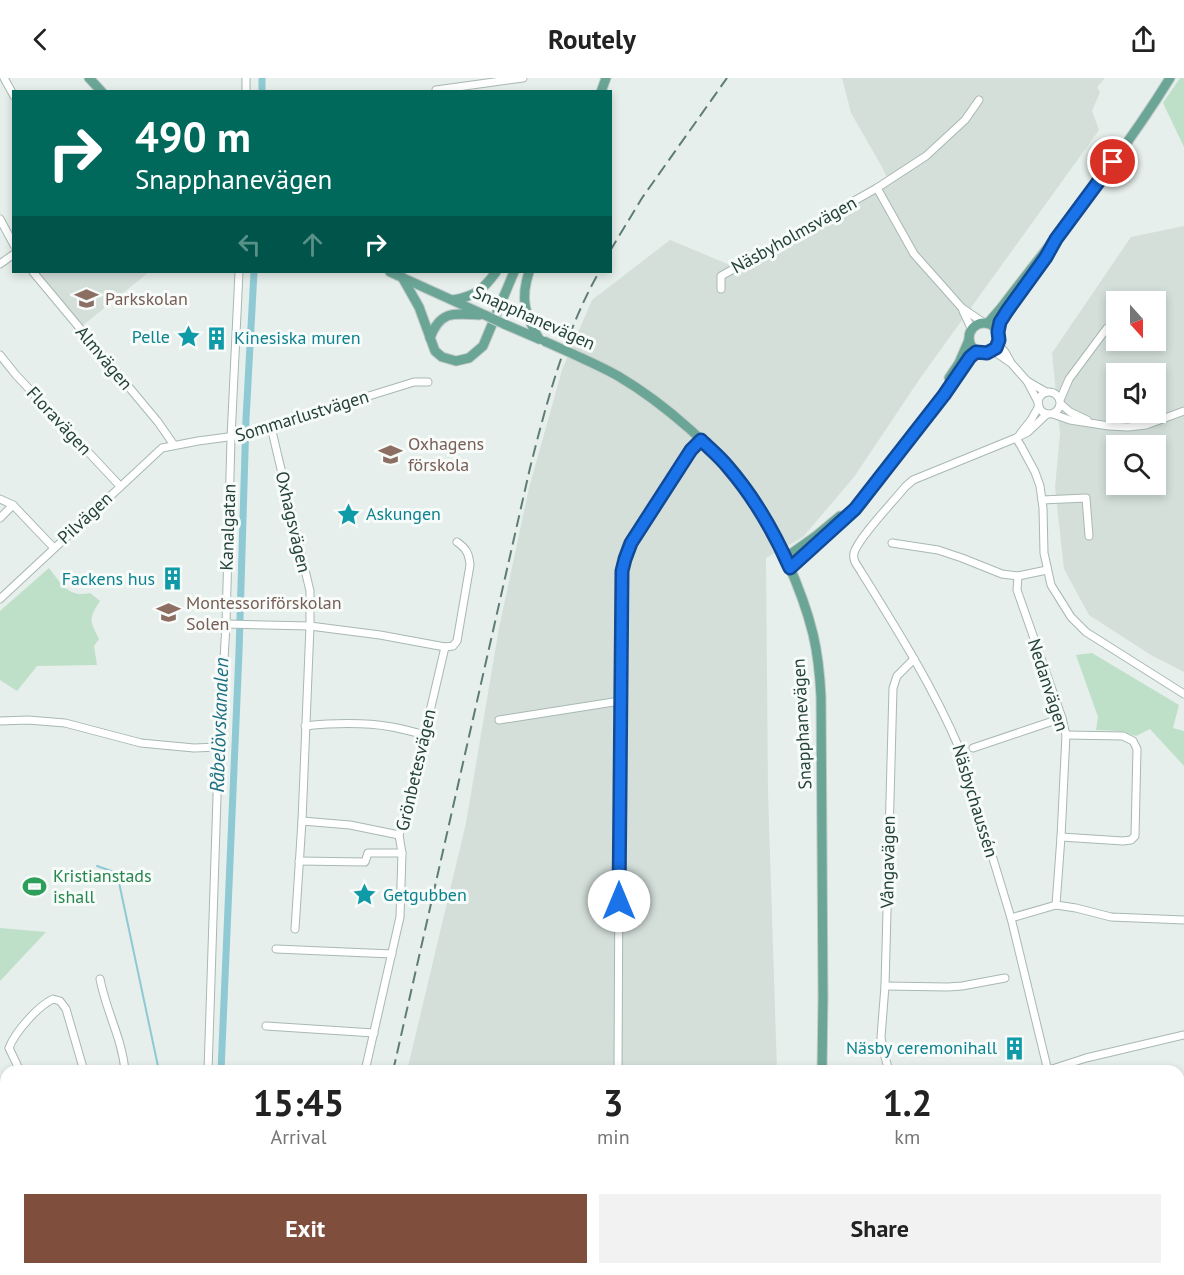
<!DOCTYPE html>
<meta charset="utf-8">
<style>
body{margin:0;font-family:"PT Sans",sans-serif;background:#f2f2f2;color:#222;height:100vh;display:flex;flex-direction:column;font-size:22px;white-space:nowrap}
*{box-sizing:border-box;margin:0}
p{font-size:20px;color:#767676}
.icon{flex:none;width:33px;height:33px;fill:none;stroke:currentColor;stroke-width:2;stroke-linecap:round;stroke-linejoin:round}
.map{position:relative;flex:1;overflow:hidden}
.panel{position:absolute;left:0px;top:987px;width:1185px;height:210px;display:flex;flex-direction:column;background:#fff;border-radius:18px 18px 0 0;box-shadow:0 3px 9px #0003}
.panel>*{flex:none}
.hud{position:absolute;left:12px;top:12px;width:600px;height:183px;border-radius:0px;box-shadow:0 3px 9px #0003;background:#00695c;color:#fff;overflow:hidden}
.needle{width:39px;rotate:159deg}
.fabs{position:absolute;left:1106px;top:213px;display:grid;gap:12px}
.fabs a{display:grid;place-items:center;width:60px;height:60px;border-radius:0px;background:#fff;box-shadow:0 3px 9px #0003;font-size:30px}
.pin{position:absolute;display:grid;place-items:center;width:51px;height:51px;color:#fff;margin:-26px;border:3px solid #fff;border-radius:50%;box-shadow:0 2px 6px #0007}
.me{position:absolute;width:66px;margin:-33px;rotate:0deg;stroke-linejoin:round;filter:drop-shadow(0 0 4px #0008)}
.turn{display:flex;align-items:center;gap:21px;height:126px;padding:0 24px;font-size:27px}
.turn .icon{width:78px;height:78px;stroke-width:2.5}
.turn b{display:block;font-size:42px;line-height:51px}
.lanes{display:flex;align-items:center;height:57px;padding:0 24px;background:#0003;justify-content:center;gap:30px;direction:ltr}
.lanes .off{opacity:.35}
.eta{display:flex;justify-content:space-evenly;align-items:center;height:102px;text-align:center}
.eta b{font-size:36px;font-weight:800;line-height:42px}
.cta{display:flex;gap:12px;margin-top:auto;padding:12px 24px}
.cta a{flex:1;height:69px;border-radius:0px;background:#804e3d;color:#fff;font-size:24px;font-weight:800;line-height:69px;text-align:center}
.cta a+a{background:#f2f2f2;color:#222}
header{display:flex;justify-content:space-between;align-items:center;height:78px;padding:0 24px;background:#fff;font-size:27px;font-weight:800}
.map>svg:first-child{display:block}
.built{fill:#d4dfda;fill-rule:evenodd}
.green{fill:#bfe0c8}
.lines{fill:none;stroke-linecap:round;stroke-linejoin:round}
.stream{stroke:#8ec9d4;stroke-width:2}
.canal{stroke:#8ec9d4;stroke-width:7}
.minor-casing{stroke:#a8b8b2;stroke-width:9}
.major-casing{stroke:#c2cac8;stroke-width:11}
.minor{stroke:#fff;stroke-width:7}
.major{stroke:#6aa596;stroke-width:9}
.rail{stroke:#5f7d75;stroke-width:2;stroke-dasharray:12 6;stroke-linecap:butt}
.major-bridge-casing{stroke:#c2cac8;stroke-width:11;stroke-linecap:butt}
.major-bridge{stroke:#6aa596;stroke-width:9}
.route-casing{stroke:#114b97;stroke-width:15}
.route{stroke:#1a73e8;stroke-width:10}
.labels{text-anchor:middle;stroke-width:6;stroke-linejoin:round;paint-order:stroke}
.street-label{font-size:18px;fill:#24423a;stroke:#f7fbf9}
.education-label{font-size:18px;fill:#785e54;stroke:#f7fbf9;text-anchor:start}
.culture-label{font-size:18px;fill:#0d838f;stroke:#f7fbf9;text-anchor:end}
.leisure-label{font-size:18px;fill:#27864d;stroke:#f7fbf9;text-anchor:start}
.water-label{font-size:20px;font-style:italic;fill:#1c6f80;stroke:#f7fbf9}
</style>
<header><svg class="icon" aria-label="back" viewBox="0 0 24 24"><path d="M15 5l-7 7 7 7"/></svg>Routely<svg class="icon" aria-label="share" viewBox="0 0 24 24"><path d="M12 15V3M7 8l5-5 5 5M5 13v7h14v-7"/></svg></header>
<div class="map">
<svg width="1184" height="1197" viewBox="0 0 1184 1197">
<rect width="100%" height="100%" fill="#e6efeb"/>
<g class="built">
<polygon points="842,0 1105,0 1097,9 1100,14 1092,33 1099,52 921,299 854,399 803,459 766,480 768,714 777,993 407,993 466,745 499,550 529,410 562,292 592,222 670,162 742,192 890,106 882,89 851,35"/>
<path d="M1184 148V594L1151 577 1089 537 1064 491 1055 409 1060 356 1052 275 1131 159ZM1116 224H1155V262H1116ZM1116 296H1155V334H1116ZM1116 368H1155V406H1116Z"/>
<polygon points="36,194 149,194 82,248"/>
<polygon points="381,1191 777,1191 777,1197 380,1197"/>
</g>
<g class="green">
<polygon points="1180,0 1184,0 1184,69 1163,25"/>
<path d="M49 490C61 506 69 520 90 515L100 523C88 541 90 543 99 561L94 568 97 587 37 588 17 613 0 602V533Z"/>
<polygon points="1092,575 1179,627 1173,650 1184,653 1184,688 1150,651 1136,658 1117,653 1096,652 1098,639 1076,577"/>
<polygon points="0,850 46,854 0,903"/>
</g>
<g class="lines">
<polyline class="stream" points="97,788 117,795 159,993"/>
<g class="canal">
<polyline points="262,14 262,0"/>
<polyline points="221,993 239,574 246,341 254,194"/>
<polyline points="174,1197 176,1191"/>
</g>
<defs>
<g id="minor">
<polyline points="4,0 14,18"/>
<polyline points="436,12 523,0"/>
<polyline points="246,14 246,0"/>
<polyline points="979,22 965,42 926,78 877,110 914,176 962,230 984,245"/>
<polyline points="0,141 14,167"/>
<polyline points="0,186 14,176"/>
<polyline points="33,194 158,344 174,367"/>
<polyline points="721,211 721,198 877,110"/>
<polyline points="963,233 972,252"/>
<polyline points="998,266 1005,274 1010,283"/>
<polyline points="987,275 995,274 1011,285 1027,303 1046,314"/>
<polyline points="0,277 16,297 120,408"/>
<polyline points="1027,303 1038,324"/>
<circle cx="1049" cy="325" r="11"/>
<polyline points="1060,322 1069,301 1107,250"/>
<polyline points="1061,326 1070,334 1087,342"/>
<path d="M1047 336 1028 354 1016 360 913 402 905 409C894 423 858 460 854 475 853 480 854 480 855 484 893 545 932 606 960 672L1011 840 1048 993"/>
<polyline points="1053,336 1070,342 1109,348 1128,349 1146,347 1184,333"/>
<polyline points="271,349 310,513 310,548 302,743 295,851"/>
<polyline points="1020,356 1031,342 1039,328"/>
<polyline points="1016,360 1021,368 1035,394 1040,408 1043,430 1044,475 1051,507 1071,539 1086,554 1184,616"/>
<polyline points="0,421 13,427 54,470"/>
<polyline points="1042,422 1086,420 1089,458"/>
<polyline points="0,440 13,427"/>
<polyline points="892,465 938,472 962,480 1002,496 1018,498 1047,492"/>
<polyline points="1018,498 1017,512 1062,640 1066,657 1061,759 1056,827"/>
<polyline points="0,521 162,370 198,363 243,357 414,304 428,304"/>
<path d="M226 546 310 548 380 557 445 569 453 568 457 563 470 487C469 476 467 471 457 464"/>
<polyline points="499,642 620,623"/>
<polyline points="0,643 28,642 65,645 141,665 194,670 219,669"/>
<path d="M305 648C334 645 363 644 392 649 403 651 414 654 425 657"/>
<polyline points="973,670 1062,640"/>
<polyline points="302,743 350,747 399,757"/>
<polyline points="1061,759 1123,763 1131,762 1135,758 1137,671 1133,663 1123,658 1066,657"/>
<polyline points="299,783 365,784 368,775 402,775"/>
<polyline points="1011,840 1056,827 1076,830 1111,839 1184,842"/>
<polyline points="276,871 392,876"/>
<path d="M100 901C106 933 122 960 125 993"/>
<polyline points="885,908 948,909 962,908 1005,900"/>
<polyline points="266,948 374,955"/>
<path d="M20 993 9 970C15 954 38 928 53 921L60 923 66 931 84 993"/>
<polyline points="208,993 218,688 226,546 231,360 239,194"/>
<polyline points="365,993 400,839 402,775 399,757 413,706 445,569"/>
<polyline points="618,993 620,582 622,493 625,481 631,465 691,372 701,362"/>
<polyline points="889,993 883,972 881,959 885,908 893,610 897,598 914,581"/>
<polyline points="1046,993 1086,980 1184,957"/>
<polyline points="1179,1041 1184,1040"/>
<polyline points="0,1086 6,1082"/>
<polyline points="1179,1120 1184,1118"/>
<polyline points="0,1164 6,1190"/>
<polyline points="77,1191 79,1197"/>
<polyline points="237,1191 237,1197"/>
<polyline points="1003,1191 1003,1194"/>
<polyline points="1,1197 18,1191"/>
<polyline points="163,1197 165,1191"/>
<polyline points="198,1197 199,1191"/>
<polyline points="617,1197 618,1191"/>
<polyline points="854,1197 854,1191"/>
<polyline points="1029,1197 1029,1194 1043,1195"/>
<polyline points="1080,1197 1080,1191"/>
</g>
<g id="major">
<polyline points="89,0 102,14"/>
<polyline points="601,14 606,0"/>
<polyline points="390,194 487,238"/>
<path d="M529 194C520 221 525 237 539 261"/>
<polyline points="402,199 419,229 435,273 442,279 456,283 469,280 483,268 514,194"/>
<path d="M453 222C475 218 483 212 496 194"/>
<circle cx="984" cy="260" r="15"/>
<path d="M988 245 1001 230C1059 154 1120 81 1170 0"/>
<polyline points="504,246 539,261"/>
<polyline points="998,254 1001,244 1016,221"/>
<path d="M430 260C440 233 453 235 479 237"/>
<path d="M573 276C588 283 604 290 618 298 664 325 719 373 750 416 776 454 802 511 813 556 818 577 820 598 821 619L823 919 822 993"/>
<polyline points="949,300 959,285 969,262"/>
<polyline points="785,480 816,458 840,438"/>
<polyline points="790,490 855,431 944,317 961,294 970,279 976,274 983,275"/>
<polyline points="821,1191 821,1197"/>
</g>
</defs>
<use href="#minor" class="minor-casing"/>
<use href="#major" class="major-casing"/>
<use href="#minor" class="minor"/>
<use href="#major" class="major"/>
<g class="rail">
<polyline points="610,173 642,120 727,0"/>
<path d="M393 993 530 390C547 323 565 254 599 194"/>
<polyline points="336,1197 339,1191"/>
</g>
<defs>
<g id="major-bridge">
<polyline points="487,238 504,246"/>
<polyline points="544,263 573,276"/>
</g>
</defs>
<use href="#major-bridge" class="major-bridge-casing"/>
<use href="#major-bridge" class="major-bridge"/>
</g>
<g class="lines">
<defs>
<path id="route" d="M619 823 622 493 625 481 631 465 691 372 701 362C710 371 720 379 728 389 754 419 774 454 790 490L855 431 944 317 970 279 976 274 987 275 996 270 999 262 998 254 1000 244 1007 233 1046 179 1056 161 1113 84"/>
</defs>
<use href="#route" class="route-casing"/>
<use href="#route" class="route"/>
</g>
<defs>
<symbol id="school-bare" viewBox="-9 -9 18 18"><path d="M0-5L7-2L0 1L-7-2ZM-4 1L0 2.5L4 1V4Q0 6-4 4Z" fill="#8d6e63" stroke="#f7fbf9" stroke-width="2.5" paint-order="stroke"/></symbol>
<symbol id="sight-bare" viewBox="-9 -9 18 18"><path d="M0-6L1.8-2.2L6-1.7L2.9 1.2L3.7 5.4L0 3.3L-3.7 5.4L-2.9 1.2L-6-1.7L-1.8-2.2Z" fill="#0f9aa8" stroke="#f7fbf9" stroke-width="2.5" paint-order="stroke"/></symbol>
<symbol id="building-bare" viewBox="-9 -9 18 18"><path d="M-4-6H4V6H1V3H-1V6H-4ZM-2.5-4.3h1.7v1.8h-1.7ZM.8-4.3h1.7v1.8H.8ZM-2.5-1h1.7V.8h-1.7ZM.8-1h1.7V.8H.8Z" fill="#0f9aa8" stroke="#f7fbf9" stroke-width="2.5" paint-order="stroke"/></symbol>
<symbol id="stadium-bare" viewBox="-9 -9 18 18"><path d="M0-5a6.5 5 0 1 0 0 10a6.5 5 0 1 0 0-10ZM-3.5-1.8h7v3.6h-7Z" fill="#2e9e5b" stroke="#f7fbf9" stroke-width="2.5" paint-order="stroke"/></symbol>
</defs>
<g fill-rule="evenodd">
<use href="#school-bare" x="70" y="204" width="33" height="33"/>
<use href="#sight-bare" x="172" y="242" width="33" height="33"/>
<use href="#building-bare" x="200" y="244" width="33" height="33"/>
<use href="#school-bare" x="374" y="360" width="33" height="33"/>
<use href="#sight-bare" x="332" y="420" width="33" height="33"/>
<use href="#building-bare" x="156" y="484" width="33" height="33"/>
<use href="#school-bare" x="152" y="518" width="33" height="33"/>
<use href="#stadium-bare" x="18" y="792" width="33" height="33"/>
<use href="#sight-bare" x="348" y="800" width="33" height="33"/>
<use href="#building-bare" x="998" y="954" width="33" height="33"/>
</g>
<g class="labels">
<g class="street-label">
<text transform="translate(794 157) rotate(-29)" y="6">Näsbyholmsvägen</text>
<text transform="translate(534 240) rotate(24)" y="6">Snapphanevägen</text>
<text transform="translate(104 280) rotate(50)" y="6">Almvägen</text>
<text transform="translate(302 338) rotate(-17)" y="6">Sommarlustvägen</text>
<text transform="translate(59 343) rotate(47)" y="6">Floravägen</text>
<text transform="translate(85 440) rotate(-43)" y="6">Pilvägen</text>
<text transform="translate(293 444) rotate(77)" y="6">Oxhagsvägen</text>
<text transform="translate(228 449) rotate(-88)" y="6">Kanalgatan</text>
<text transform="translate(1048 607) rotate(72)" y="6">Nedanvägen</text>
<text transform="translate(802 646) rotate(-93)" y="6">Snapphanevägen</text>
<text transform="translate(416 692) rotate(-77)" y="6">Grönbetesvägen</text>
<text transform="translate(975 723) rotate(73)" y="6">Näsbychaussén</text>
<text transform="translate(888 784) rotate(-89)" y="6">Vångavägen</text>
</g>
<g class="education-label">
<text x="105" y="227">Parkskolan</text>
<text x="408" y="372">Oxhagens<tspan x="408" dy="21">förskola</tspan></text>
<text x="186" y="531">Montessoriförskolan<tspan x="186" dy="21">Solen</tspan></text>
</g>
<g class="culture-label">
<text x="170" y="265">Pelle</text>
<text x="234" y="266" text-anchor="start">Kinesiska muren</text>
<text x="366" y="442" text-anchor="start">Askungen</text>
<text x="155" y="507">Fackens hus</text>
<text x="383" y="823" text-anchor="start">Getgubben</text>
<text x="997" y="976">Näsby ceremonihall</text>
</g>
<g class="leisure-label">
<text x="53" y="804">Kristianstads<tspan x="53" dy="21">ishall</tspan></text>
</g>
<g class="water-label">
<text transform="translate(219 647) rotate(-88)" y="7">Råbelövskanalen</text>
</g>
</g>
</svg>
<div class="fabs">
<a><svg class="needle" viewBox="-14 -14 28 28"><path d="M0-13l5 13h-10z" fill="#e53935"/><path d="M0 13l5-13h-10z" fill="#767676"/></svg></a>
<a><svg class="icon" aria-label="sound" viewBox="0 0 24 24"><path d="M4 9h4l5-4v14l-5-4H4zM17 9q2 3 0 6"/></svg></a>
<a><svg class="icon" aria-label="search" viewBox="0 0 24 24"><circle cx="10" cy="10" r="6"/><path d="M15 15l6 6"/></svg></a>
</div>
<div class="pin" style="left:1113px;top:84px;background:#d93025"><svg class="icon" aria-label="arrive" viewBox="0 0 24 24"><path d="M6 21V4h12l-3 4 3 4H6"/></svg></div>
<svg class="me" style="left:619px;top:823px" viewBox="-20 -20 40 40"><circle r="19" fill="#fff"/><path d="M0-13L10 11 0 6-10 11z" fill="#1a73e8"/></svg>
<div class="hud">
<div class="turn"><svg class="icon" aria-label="right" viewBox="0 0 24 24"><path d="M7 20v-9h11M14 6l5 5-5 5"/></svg><div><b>490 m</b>Snapphanevägen</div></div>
<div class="lanes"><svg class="icon off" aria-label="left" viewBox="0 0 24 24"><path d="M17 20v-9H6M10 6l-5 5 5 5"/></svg><svg class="icon off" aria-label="ahead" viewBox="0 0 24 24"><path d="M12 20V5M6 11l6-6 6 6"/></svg><svg class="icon" aria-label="right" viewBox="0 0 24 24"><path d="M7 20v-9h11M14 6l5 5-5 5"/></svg></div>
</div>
<section class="panel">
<div class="eta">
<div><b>15:45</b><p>Arrival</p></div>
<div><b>3</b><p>min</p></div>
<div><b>1.2</b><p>km</p></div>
</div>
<div class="cta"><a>Exit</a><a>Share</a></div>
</section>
</div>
